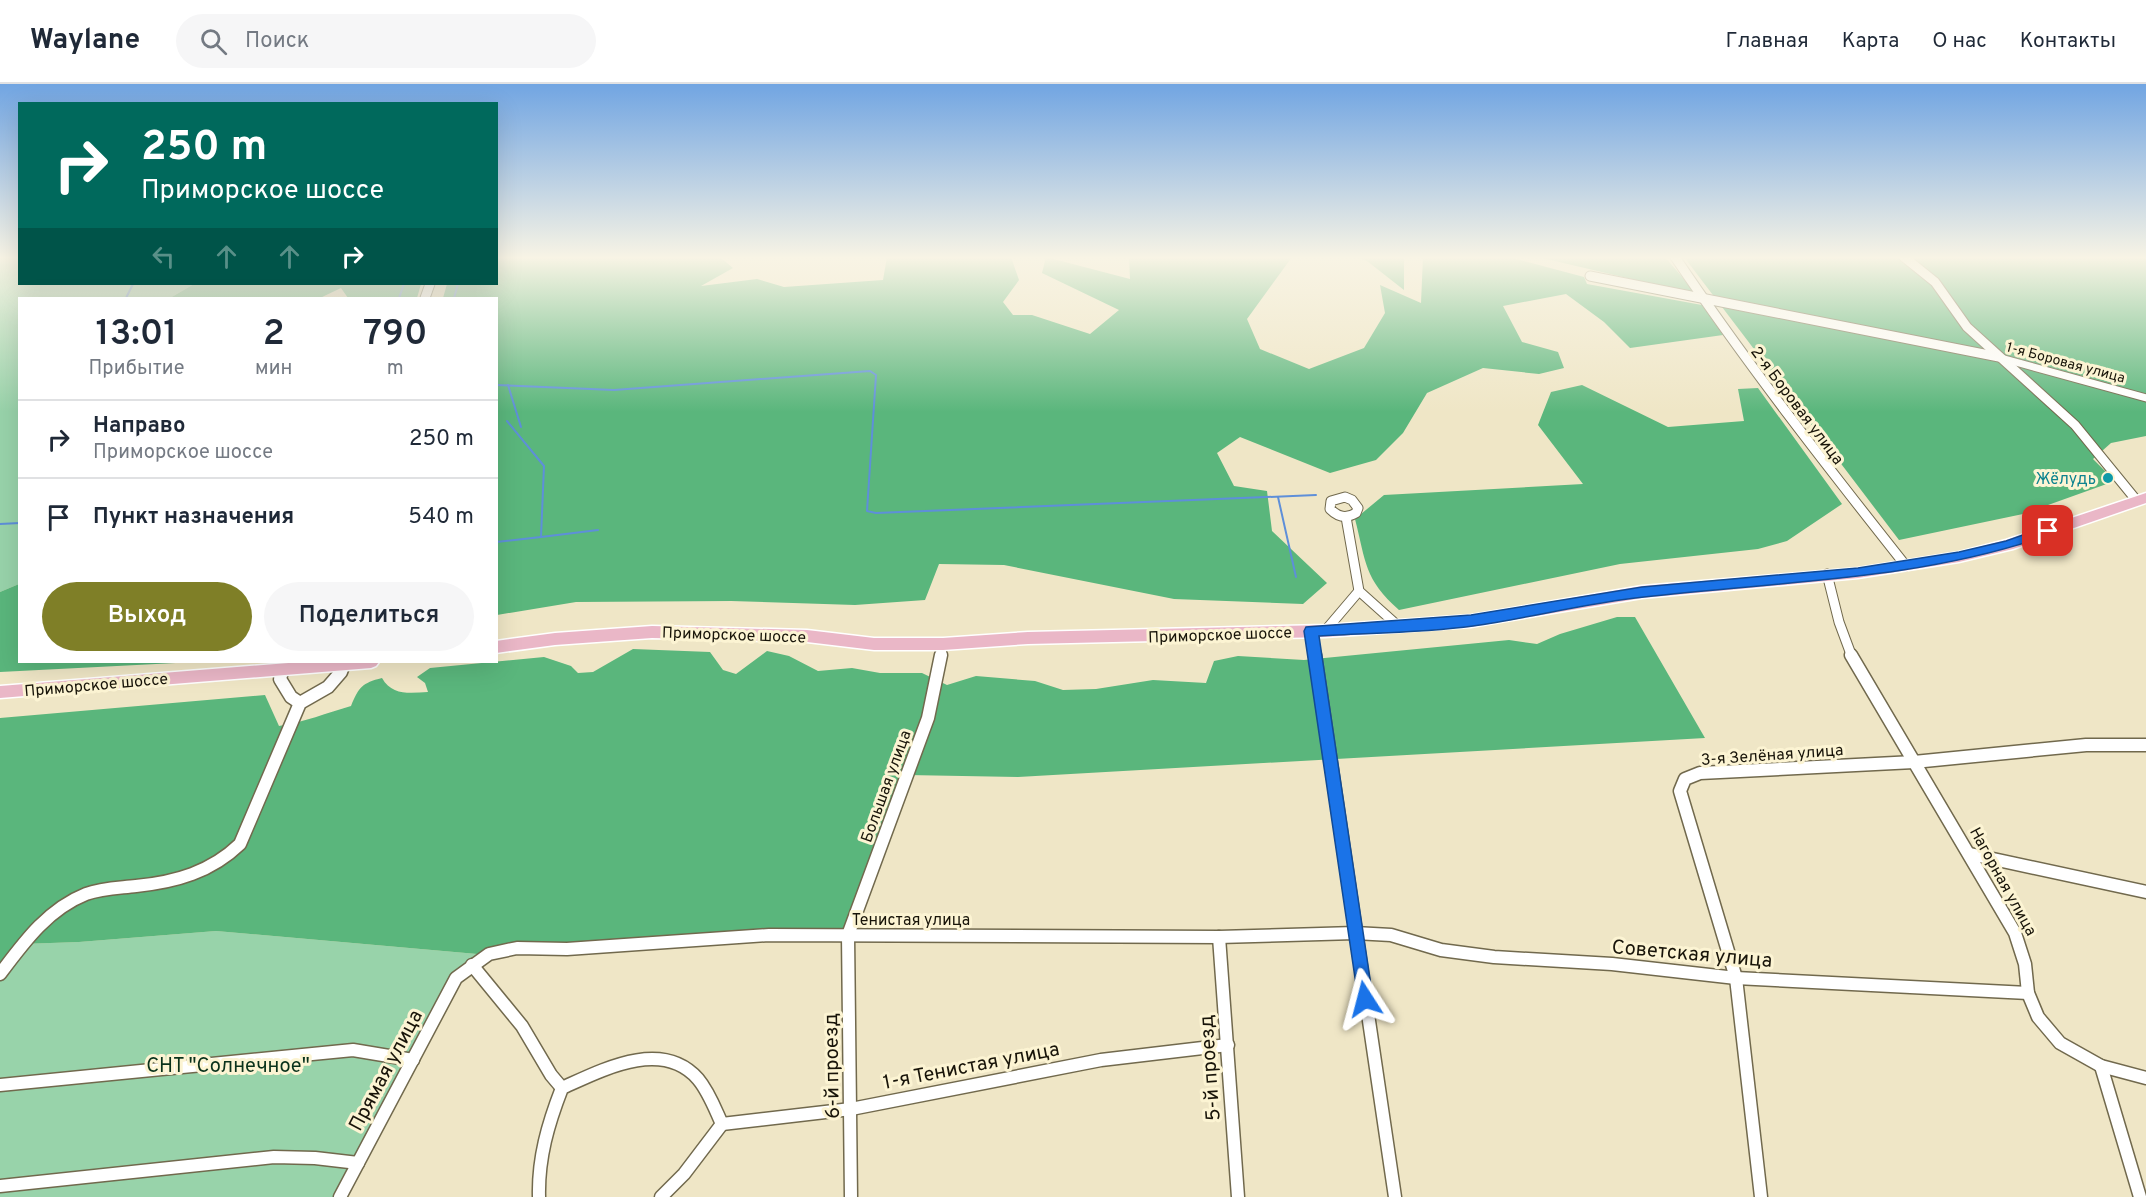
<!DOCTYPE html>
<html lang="ru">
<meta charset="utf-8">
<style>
body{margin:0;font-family:Overpass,sans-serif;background:#f6f6f7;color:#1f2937;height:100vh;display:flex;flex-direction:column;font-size:22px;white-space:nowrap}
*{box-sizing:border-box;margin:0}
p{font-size:20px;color:#747a83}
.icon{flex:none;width:33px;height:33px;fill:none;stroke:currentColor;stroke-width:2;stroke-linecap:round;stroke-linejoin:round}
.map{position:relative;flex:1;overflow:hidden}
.sheet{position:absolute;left:18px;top:213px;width:480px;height:366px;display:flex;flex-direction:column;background:#fff;border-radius:0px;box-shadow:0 6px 24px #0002}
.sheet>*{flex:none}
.banner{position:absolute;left:18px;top:18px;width:480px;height:183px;border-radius:0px;box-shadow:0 6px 24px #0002;background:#00695c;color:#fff;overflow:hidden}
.pin{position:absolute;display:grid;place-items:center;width:51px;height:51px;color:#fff;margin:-26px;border-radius:12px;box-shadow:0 3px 9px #0006}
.me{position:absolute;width:66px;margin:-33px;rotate:351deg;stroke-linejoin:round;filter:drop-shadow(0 0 4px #0008)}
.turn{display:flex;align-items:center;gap:21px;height:126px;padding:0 24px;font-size:27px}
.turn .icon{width:78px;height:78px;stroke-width:2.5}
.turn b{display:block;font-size:42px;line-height:51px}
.lanes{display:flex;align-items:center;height:57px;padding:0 24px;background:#0003;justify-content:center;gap:30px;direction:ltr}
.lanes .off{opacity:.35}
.eta{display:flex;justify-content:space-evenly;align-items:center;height:102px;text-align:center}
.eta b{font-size:36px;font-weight:600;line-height:42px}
.cta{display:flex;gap:12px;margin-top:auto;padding:12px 24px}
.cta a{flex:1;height:69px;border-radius:36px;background:#7f7f27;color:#fff;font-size:24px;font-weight:600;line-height:69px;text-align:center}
.cta a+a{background:#f6f6f7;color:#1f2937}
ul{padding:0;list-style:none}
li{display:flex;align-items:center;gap:18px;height:78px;padding:0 24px;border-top:2px solid #e0e1e3}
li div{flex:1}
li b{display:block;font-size:22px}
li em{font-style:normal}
header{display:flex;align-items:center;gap:36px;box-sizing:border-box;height:84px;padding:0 30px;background:#fff;border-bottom:2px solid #e0e1e3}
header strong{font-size:28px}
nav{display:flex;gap:33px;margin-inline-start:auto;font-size:21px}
.search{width:420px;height:54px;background:#f6f6f7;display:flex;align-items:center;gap:15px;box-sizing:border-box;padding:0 21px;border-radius:33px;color:#747a83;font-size:22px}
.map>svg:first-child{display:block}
.green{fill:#98d3aa}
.forest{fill:#5ab67c}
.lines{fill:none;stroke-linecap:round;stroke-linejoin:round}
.stream{stroke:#5e8fd9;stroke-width:2}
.pedestrian-casing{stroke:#71694d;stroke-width:9}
.minor-far1-casing{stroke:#71694d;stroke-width:11}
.minor-casing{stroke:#71694d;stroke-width:15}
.primary-casing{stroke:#fff;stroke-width:3}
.pedestrian{stroke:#fff;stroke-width:7}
.minor-far1{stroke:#fff;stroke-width:9}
.minor{stroke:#fff;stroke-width:12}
.primary{fill:#eab7c7;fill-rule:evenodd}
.route{fill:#1a73e8;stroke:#114b97;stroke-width:1.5}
.culture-dot{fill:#0f9aa8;stroke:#fcf4d3;stroke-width:2}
.labels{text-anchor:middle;stroke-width:6;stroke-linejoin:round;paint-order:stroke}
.far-street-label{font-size:14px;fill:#181409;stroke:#fcf4d3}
.street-label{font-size:16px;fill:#181409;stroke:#fcf4d3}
.culture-label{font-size:16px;fill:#0d838f;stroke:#fcf4d3;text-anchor:end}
.near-street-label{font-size:20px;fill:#181409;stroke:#fcf4d3}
.near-park-label{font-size:20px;fill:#09321b;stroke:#fcf4d3}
</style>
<header>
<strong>Waylane</strong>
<div class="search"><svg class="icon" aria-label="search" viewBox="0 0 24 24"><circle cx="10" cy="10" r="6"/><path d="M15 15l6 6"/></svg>Поиск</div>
<nav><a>Главная</a><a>Карта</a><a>О нас</a><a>Контакты</a></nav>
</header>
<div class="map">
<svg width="2146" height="1113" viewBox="0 0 2146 1113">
<rect width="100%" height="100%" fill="#efe6c6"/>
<g class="green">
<polygon points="0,173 19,173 20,200 194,200 170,214 20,214 19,500 0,508"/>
<polygon points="216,847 477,870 456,894 340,1113 0,1113 0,890 22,860 79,858"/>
</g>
<g class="forest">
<polygon points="497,173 720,173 733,184 701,202 757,195 784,203 883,196 887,173 1011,173 1019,196 1003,218 1013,231 1032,231 1090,250 1119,226 1042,189 1046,173 1130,195 1129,173 1292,173 1247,235 1260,265 1309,285 1364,264 1385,229 1380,201 1421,219 1423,173 1509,173 1584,193 1587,200 1702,221 1723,251 1630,264 1604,238 1566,210 1503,222 1522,258 1558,268 1564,284 1539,290 1483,284 1427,309 1403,349 1376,376 1330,389 1240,353 1217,369 1234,402 1267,407 1272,447 1327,499 1303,520 1174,515 1004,481 939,480 925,516 855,521 731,517 576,518 497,531 496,214 443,214 447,200 496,200"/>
<polygon points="1356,173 1404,173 1404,206 1367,177"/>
<polygon points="1538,173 1665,173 1695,208 1678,206"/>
<polygon points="1684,173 2146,173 2146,352 2111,359 2093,375 2115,397 2023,430 1899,456"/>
<polygon points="194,200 421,200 417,214 348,214 341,204 320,214 170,214"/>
<path d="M1582 301 1668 343 1744 337 1738 305 1758 304 1842 420 1787 457 1758 465 1620 480 1399 526C1364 495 1366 478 1355 435L1384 411 1583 400 1538 341 1551 308Z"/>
<polygon points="19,500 20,578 195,578 0,588 0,508"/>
<path d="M1617 533H1635L1705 654 1018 693 907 691 851 842 837 851 517 864 477 870 216 847 79 858 22 860 0 890V634L265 611 279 642C304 638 327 629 351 622 359 603 362 599 382 594 392 612 410 609 428 608L425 599 417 593 430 584 544 573 571 582 578 589 593 588 633 565 710 568 723 586 736 590 767 567 789 572 818 587 852 584 880 589H922L947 601 976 592 1035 597 1063 606 1096 605 1153 596 1206 599 1214 577 1238 572 1304 576 1509 556 1537 560 1560 550Z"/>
</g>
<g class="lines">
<g class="stream">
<polyline points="126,214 133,200"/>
<polyline points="399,214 404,200"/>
<polyline points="454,214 458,200"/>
<polyline points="496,301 614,306 870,287 876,291 867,427 876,429 1316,411"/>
<polyline points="508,301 521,343"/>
<polyline points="507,337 544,382 541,453 598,446"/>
<polyline points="1278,413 1296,493"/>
<polyline points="0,440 20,439"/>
<polyline points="496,458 541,453"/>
</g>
<defs>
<polyline id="pedestrian" points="2001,274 2146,314"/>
<g id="minor-far1">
<path d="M1675 173C1747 280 1826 381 1906 482"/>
<polyline points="1904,173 1935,198 1967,243 2075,341 2137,417"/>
<polyline points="1590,192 1999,273"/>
<polyline points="425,214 430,200"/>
<path d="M1345 413 1352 416 1358 424 1356 429C1346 435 1338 433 1330 425L1331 417Z"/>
<polyline points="1346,433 1359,507 1397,541"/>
<polyline points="1827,490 1839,538 1852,573"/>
<polyline points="1311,547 1315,573"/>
<polyline points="1325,547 1359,507"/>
<polyline points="940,573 943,560"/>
</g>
<g id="minor">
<polyline points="1315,571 1395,1113"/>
<polyline points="1851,571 2015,849 2025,880 2028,909 2038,933 2060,959 2101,982 2146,994"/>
<polyline points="283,584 280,595 291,613 300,619"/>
<polyline points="1970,770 2146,808"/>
<polyline points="1219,853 1238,1113"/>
<polyline points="472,881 522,942 551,991 562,1004"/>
<path d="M0 890C24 858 48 825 86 810 102 804 119 804 136 802 176 798 211 788 240 760L300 619 328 603 341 588 344 580"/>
<polyline points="2101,982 2140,1113"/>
<polyline points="0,1001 353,966 413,976"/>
<polyline points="722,1040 851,1025 1101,976 1228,961"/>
<polyline points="0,1102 274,1073 315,1074 358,1079"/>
<polyline points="340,1113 456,894 489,870 517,864 567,865 769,851 1219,853 1355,849 1391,851 1441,866 1494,873 1612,880 1736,894 2028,909"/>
<path d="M539 1113C538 1074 548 1040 562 1004 602 986 662 954 698 995 709 1008 715 1025 722 1040L684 1090 661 1113"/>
<polyline points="851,1113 848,851 928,634 941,571"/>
<polyline points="1761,1113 1736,894 1680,707 1685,695 1700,689 1914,678 2086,661 2146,661"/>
</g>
<g id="primary">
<polygon points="2146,409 2146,419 2013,465 1959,478 1858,494 1642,514 1471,543 1325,553 1028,560 943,566 874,566 807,558 652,554 555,561 496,569 496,557 555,549 652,542 807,546 874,554 943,554 1028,548 1325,541 1471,531 1642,502 1858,484 1959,468 2006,456"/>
<polygon points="301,578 379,578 376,582 371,584 0,614 0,602"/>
</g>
</defs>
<use href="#pedestrian" class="pedestrian-casing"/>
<use href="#minor-far1" class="minor-far1-casing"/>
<use href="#minor" class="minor-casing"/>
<use href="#primary" class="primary-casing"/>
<use href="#pedestrian" class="pedestrian"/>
<use href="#minor-far1" class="minor-far1"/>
<use href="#minor" class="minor"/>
<use href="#primary" class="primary"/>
</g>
<linearGradient id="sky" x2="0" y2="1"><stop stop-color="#71a5e2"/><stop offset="0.53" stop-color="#f8f4e5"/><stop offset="1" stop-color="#f8f4e5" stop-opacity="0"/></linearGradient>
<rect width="2146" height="328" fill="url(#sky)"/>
<path class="route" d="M2048 442 2052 444 2054 447 2052 450C1919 497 1782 497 1644 513 1586 519 1530 534 1473 542 1422 549 1370 549 1319 552L1373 915 1371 921 1365 924 1359 921 1304 547 1306 543 1471 531 1642 503 1858 484 1959 468 2006 457Z"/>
<circle class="culture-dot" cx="2108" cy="394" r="6"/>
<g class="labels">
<g class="far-street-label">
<text transform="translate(2066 278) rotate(15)" y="5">1-я Боровая улица</text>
</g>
<g class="street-label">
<text transform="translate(1798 321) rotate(53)" y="6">2-я Боровая улица</text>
<text transform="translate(734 550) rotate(2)" y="6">Приморское шоссе</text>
<text transform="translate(1220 550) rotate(-2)" y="6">Приморское шоссе</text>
<text transform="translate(96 600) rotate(-5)" y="6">Приморское шоссе</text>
<text transform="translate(1772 670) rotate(-4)" y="6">3-я Зелёная улица</text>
<text transform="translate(885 702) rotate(-70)" y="6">Большая улица</text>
<text transform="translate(2004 797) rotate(61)" y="6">Нагорная улица</text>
<text x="911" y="841">Тенистая улица</text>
</g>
<g class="culture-label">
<text x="2096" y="400">Жёлудь</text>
</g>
<g class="near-street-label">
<text transform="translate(1692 869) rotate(5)" y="7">Советская улица</text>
<text transform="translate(971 981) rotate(-11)" y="7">1-я Тенистая улица</text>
<text transform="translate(831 982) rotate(-91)" y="7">6-й проезд</text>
<text transform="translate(1209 984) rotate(-94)" y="7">5-й проезд</text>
<text transform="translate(385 986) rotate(-62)" y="7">Прямая улица</text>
</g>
<g class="near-park-label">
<text x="228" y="988">СНТ "Солнечное"</text>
</g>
</g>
</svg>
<div class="pin" style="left:2048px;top:447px;background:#d93025"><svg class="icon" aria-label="arrive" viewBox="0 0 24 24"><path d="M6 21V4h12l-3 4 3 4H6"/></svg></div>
<svg class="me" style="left:1365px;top:915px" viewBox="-20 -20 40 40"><path d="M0-17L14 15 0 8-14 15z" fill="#1a73e8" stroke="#fff" stroke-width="4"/></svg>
<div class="banner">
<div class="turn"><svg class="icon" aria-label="right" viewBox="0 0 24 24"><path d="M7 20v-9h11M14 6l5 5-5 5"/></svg><div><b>250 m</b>Приморское шоссе</div></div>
<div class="lanes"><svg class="icon off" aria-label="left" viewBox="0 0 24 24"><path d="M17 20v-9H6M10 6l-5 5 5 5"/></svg><svg class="icon off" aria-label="ahead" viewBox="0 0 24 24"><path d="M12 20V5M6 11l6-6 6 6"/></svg><svg class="icon off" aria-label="ahead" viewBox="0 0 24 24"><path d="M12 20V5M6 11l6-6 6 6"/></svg><svg class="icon" aria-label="right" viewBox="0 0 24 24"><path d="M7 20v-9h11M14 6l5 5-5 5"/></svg></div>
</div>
<section class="sheet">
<div class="eta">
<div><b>13:01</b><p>Прибытие</p></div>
<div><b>2</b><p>мин</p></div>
<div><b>790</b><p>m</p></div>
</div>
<ul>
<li><svg class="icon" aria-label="right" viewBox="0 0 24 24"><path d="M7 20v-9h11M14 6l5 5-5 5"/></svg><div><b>Направо</b><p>Приморское шоссе</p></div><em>250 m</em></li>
<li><svg class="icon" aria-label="arrive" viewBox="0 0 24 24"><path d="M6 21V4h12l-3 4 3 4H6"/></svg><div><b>Пункт назначения</b></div><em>540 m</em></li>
</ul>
<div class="cta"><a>Выход</a><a>Поделиться</a></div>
</section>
</div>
